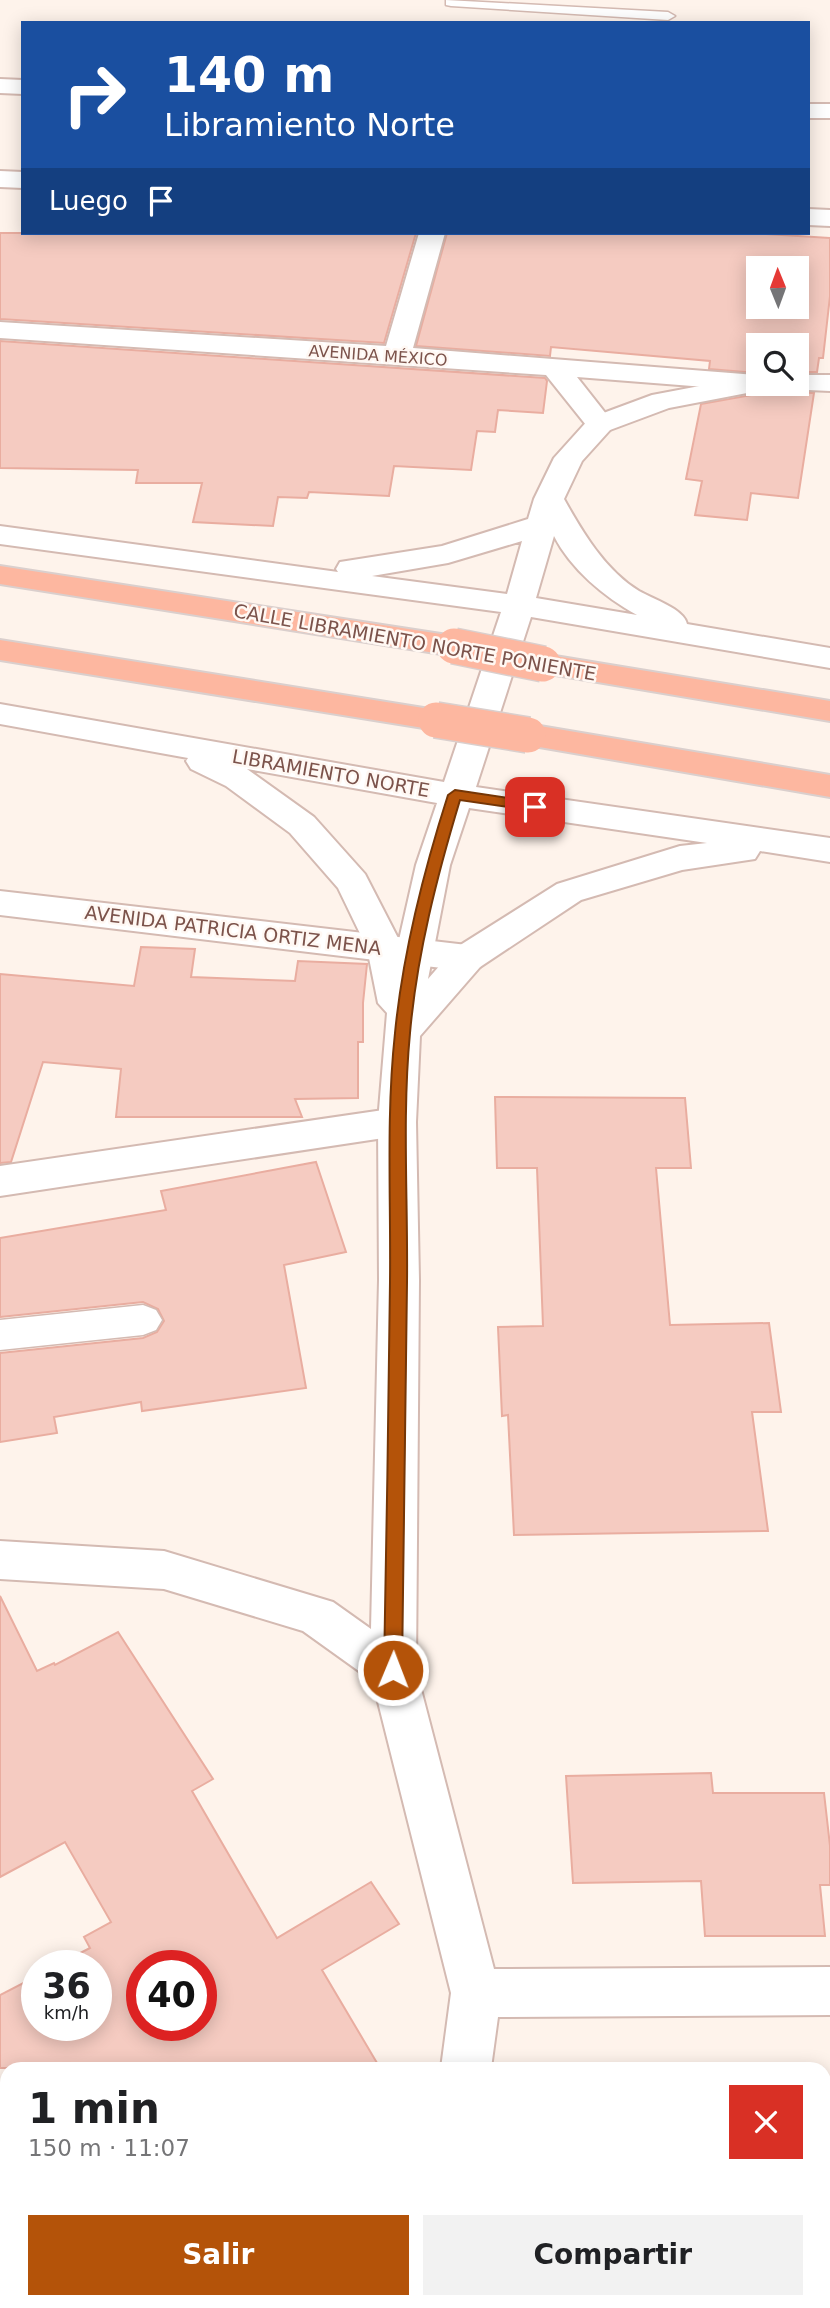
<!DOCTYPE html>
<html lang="es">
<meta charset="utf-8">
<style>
body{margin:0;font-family:"DejaVu Sans",sans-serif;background:#f2f2f2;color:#202124;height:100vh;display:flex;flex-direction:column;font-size:26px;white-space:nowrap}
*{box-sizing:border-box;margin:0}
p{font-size:23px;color:#757577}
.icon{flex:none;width:38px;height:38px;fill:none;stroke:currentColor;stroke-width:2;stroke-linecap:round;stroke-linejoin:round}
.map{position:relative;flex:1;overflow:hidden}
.sheet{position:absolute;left:0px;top:2062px;width:831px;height:247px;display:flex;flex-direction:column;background:#fff;border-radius:21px 21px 0 0;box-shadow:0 4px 18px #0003}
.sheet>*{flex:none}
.top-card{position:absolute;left:21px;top:21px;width:789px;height:214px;border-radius:0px;box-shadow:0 4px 18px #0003;background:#1a4fa0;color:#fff;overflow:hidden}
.needle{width:46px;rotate:359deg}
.tools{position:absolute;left:746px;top:256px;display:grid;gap:14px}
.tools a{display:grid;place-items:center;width:63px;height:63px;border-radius:0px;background:#fff;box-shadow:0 4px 18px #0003;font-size:35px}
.speed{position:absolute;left:21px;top:1950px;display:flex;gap:14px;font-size:35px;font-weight:700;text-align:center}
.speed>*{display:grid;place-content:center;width:91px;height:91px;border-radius:50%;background:#fff;box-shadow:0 4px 18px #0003;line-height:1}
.speed small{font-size:18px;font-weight:400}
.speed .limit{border:10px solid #d22;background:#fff;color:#111}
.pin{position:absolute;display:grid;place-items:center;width:60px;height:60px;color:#fff;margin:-30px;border-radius:14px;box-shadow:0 4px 10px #0006}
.me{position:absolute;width:77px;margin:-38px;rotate:1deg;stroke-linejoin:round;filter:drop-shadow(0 0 5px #0008)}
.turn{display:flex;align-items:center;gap:24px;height:147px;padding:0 28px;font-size:32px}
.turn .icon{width:91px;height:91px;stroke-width:2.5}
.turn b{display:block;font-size:49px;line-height:60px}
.then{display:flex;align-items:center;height:66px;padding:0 28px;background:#0003;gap:14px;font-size:26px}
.round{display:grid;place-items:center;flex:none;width:74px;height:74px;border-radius:0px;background:#f2f2f2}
.overview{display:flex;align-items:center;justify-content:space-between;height:119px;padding:0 28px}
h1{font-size:42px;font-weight:600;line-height:52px}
.primary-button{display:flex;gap:14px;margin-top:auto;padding:14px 28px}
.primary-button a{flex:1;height:80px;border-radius:0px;background:#b45309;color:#fff;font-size:28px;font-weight:600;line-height:80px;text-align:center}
.primary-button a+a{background:#f2f2f2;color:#202124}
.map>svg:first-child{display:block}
.building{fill:#f5cbc1;stroke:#e9ada0;stroke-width:2;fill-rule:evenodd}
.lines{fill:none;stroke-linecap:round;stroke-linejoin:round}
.service-casing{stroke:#d4bab2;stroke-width:3}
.pedestrian-casing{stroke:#d4bab2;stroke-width:3}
.minor-casing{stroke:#d4bab2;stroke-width:4}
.tertiary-casing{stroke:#d4bab2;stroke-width:4}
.trunk-casing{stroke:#dacfcd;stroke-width:4}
.service{fill:#fff;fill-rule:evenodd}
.pedestrian{fill:#fff;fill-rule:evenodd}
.minor{fill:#fff;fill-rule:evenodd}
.tertiary{fill:#fff;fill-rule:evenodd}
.trunk{fill:#fdb7a0;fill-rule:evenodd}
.trunk-bridge-casing{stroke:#dacfcd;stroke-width:38;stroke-linecap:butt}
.trunk-bridge{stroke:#fdb7a0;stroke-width:35}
.route{fill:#b45309;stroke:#753606;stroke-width:2}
.labels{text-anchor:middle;stroke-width:5;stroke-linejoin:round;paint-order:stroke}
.far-street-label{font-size:16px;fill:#7c534b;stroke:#fff8f3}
.street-label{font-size:19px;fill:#7c534b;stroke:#fff8f3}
</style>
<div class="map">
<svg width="830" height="2308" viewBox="0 0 830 2308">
<rect width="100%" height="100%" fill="#fef3eb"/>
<g class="building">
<polygon points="0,233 416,233 384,343 0,319"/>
<path d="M447 233H751L830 238V296L823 358H819L817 372H796V345H758L757 373 709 369 710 361 551 347 550 356 416 346ZM758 268H796V306H758Z"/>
<polygon points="0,341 545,378 547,381 543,413 498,410 495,432 477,431 471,470 394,466 389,496 309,492 307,498 278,497 273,526 193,522 202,483 136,483 138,470 0,468"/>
<polygon points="774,383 780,383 786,392 814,393 798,498 751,493 747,520 695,515 702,481 686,479 701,404 768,392"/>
<polygon points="141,947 195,949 191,977 295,981 298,961 367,964 363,1003 363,1042 358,1042 358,1098 295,1099 302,1117 116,1117 121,1069 43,1062 11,1162 0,1163 0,974 134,986"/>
<polygon points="495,1097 685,1098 691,1168 656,1168 670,1325 769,1323 781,1412 752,1412 768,1531 514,1535 508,1415 502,1416 498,1327 543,1326 537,1168 497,1168"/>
<polygon points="316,1162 346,1252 284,1265 306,1388 142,1411 141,1402 54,1417 57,1433 0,1442 0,1353 143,1338 157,1332 164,1321 158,1309 143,1302 0,1317 0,1238 166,1210 161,1191"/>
<path d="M0 1596 37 1671 54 1663 55 1665 118 1632 213 1779 192 1791 277 1938 371 1882 399 1924 322 1970 380 2068H0V1995L37 1976V2025H96V1965H57L90 1948 84 1937 111 1922 65 1842 0 1877ZM142 1965H201V2025H142Z"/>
<polygon points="711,1773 713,1793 824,1793 830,1846 830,1885 820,1885 825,1936 705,1936 701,1881 573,1883 566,1776"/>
</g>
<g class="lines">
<defs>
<polygon id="service" points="446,0 668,12 675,16 668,20 451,6 446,5"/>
<g id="pedestrian">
<polygon points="143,1305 156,1310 162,1320 156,1330 143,1335 0,1350 0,1320"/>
<polygon points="183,2301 241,2301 239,2308 181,2308"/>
</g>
<g id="minor">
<polygon points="0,79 23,80 23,94 0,93"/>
<rect x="808" y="104" width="22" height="14"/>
<polygon points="0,171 23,172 23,188 0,187"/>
<polygon points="808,209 830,210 830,226 808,225"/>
<polygon points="419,233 445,233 413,348 756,375 758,383 770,383 766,389 756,391 577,377 614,424 610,430 600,433 590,430 546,375 0,338 0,322 386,346"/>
<polygon points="0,891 467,945 480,949 485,958 480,967 467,971 0,915"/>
<polygon points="397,1108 410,1112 416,1122 410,1132 397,1136 0,1196 0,1166"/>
<polygon points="393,1650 409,1656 416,1670 494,1969 830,1967 830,2015 498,2017 491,2068 441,2068 451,1993 370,1670 377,1656"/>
<polygon points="410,2301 464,2301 463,2308 409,2308"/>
</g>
<g id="tertiary">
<path d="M758 375V383H772L768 389 669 408 610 430 582 461 564 499C583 533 605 570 639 591 653 599 684 609 687 624L830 648V668L531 617 476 787 830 838V862L760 851 755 859 682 870 581 900 480 967 420 1036 416 1122 419 1280 416 1670 409 1684 393 1690 377 1684 303 1631 164 1589 0 1579V1541L164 1551 333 1602 371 1629 379 1280 378 1122 387 1013 378 1003 367 948 338 888 290 833 226 786 191 769 186 761 188 758 0 724V704L444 782 501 612 0 544V526L338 572 336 569 340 562 442 546 528 519 534 499 554 458 590 418 652 395ZM554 536C571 569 604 597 637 615L536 598ZM522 541 507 594 372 576 448 563ZM247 769 437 803 416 865 399 940 365 874 314 817ZM469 808 707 843 680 846 557 884 454 949 428 979 450 865Z"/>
<polygon points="796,375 830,375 830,391 786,389 782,383 796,383"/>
</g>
<g id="trunk">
<polygon points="0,566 454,636 465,639 470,646 465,653 454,656 0,584"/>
<polygon points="0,640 436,710 448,713 452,720 448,727 436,730 0,660"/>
<polygon points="543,654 830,701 830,721 532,671 527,664 532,657"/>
<polygon points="528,724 830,775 830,797 516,743 512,735 516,727"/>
</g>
</defs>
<use href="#service" class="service-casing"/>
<use href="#pedestrian" class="pedestrian-casing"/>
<use href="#minor" class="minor-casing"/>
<use href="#tertiary" class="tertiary-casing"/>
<use href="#trunk" class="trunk-casing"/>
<use href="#service" class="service"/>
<use href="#pedestrian" class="pedestrian"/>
<use href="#minor" class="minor"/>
<use href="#tertiary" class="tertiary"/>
<use href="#trunk" class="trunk"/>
<defs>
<g id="trunk-bridge">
<polyline points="454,646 543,664"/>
<polyline points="436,720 528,735"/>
</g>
</defs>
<use href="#trunk-bridge" class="trunk-bridge-casing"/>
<use href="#trunk-bridge" class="trunk-bridge"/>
</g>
<path class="route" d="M455 790 535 802 542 807 535 811 460 800C437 876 417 954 410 1033 402 1116 408 1199 407 1282 406 1412 404 1541 402 1670L400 1676 393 1678 386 1676 384 1670C386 1541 389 1411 390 1282 391 1199 386 1116 395 1033 403 951 423 873 448 795Z"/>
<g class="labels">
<g class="far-street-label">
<text transform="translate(378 355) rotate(4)" y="6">AVENIDA MÉXICO</text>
</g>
<g class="street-label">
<text transform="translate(415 642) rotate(10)" y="7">CALLE LIBRAMIENTO NORTE PONIENTE</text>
<text transform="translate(331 773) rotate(10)" y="7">LIBRAMIENTO NORTE</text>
<text transform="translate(233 930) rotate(7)" y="7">AVENIDA PATRICIA ORTIZ MENA</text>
</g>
</g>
</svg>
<div class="tools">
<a><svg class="needle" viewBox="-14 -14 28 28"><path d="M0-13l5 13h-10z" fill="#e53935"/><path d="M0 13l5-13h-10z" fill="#757577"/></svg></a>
<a><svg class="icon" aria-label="search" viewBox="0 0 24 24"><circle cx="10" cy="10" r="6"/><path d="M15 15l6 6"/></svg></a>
</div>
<div class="speed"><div>36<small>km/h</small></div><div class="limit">40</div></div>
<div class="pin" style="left:535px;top:807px;background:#d93025"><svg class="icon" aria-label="arrive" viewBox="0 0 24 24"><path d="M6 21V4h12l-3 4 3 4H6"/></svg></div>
<svg class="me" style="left:393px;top:1670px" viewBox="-20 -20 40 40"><circle r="17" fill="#b45309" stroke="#fff" stroke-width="3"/><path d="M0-11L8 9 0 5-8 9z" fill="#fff"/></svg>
<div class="top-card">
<div class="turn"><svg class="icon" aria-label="right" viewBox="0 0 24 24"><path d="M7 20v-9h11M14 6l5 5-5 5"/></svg><div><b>140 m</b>Libramiento Norte</div></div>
<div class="then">Luego<svg class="icon" aria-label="arrive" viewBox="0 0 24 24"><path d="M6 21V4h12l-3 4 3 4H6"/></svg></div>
</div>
<section class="sheet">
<div class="overview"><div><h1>1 min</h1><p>150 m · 11:07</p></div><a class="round" style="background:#d93025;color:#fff"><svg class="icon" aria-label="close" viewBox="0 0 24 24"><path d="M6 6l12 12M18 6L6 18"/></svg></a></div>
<div class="primary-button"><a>Salir</a><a>Compartir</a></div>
</section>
</div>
